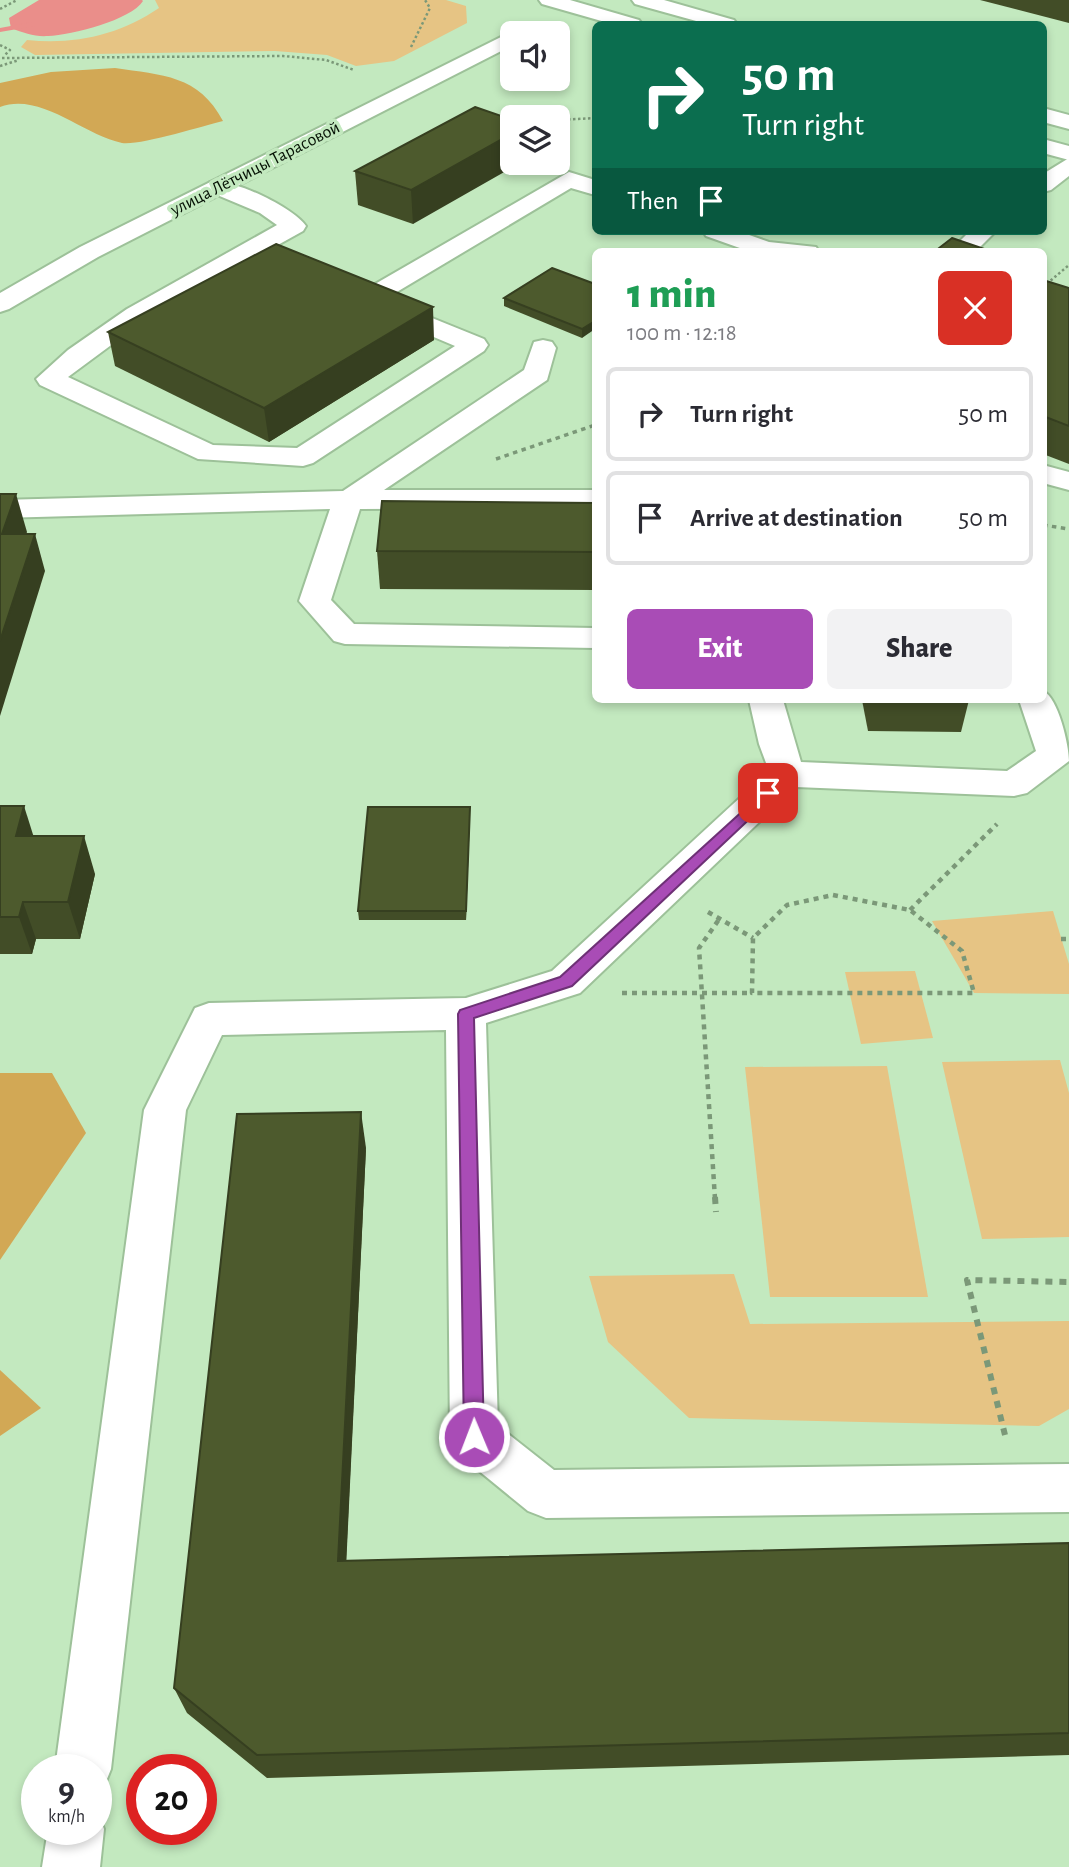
<!DOCTYPE html>
<meta charset="utf-8">
<style>
body{margin:0;font-family:"Alegreya Sans",sans-serif;background:#f2f2f3;color:#2b2b33;height:100vh;display:flex;flex-direction:column;font-size:26px;white-space:nowrap}
*{box-sizing:border-box;margin:0}
p{font-size:23px;color:#7c7c81}
.icon{flex:none;width:38px;height:38px;fill:none;stroke:currentColor;stroke-width:2;stroke-linecap:round;stroke-linejoin:round}
.map{position:relative;flex:1;overflow:hidden}
.drawer{position:absolute;left:592px;top:248px;width:455px;height:455px;display:flex;flex-direction:column;background:#fff;border-radius:10px;box-shadow:0 4px 10px #0003}
.drawer>*{flex:none}
.guide{position:absolute;left:592px;top:21px;width:455px;height:214px;border-radius:10px;box-shadow:0 4px 10px #0003;background:#0b6e4f;color:#fff;overflow:hidden}
.buttons{position:absolute;left:500px;top:21px;display:grid;gap:14px}
.buttons a{display:grid;place-items:center;width:70px;height:70px;border-radius:10px;background:#fff;box-shadow:0 4px 10px #0003;font-size:35px}
.speed{position:absolute;left:21px;top:1754px;display:flex;gap:14px;font-size:35px;font-weight:700;text-align:center}
.speed>*{display:grid;place-content:center;width:91px;height:91px;border-radius:50%;background:#fff;box-shadow:0 4px 10px #0003;line-height:1}
.speed small{font-size:18px;font-weight:400}
.speed .limit{border:10px solid #d22;background:#fff;color:#111}
.pin{position:absolute;display:grid;place-items:center;width:60px;height:60px;color:#fff;margin:-30px;border-radius:14px;box-shadow:0 4px 10px #0006}
.me{position:absolute;width:77px;margin:-38px;rotate:359deg;stroke-linejoin:round;filter:drop-shadow(0 0 5px #0008)}
.turn{display:flex;align-items:center;gap:24px;height:147px;padding:0 35px;font-size:32px}
.turn .icon{width:91px;height:91px;stroke-width:2.5}
.turn b{display:block;font-size:49px;line-height:60px}
.then{display:flex;align-items:center;height:66px;padding:0 35px;background:#0003;gap:14px;font-size:26px}
.round{display:grid;place-items:center;flex:none;width:74px;height:74px;border-radius:10px;background:#f2f2f3}
.head{display:flex;align-items:center;justify-content:space-between;height:119px;padding:0 35px}
h1{font-size:42px;font-weight:800;line-height:52px;color:#1e9e55}
.cta{display:flex;gap:14px;margin-top:auto;padding:14px 35px}
.cta a{flex:1;height:80px;border-radius:10px;background:#a94cb6;color:#fff;font-size:28px;font-weight:800;line-height:80px;text-align:center}
.cta a+a{background:#f2f2f3;color:#2b2b33}
ul{padding:0;list-style:none}
li{display:flex;align-items:center;gap:21px;height:94px;margin:0 14px 10px;padding:0 21px;border:4px solid #e1e1e2;border-radius:10px}
li div{flex:1}
li b{display:block;font-size:26px}
li em{font-style:normal}
.map>svg:first-child{display:block}
.green{fill:#e6c484}
.forest{fill:#d2a855}
.water{fill:#ea8e8a}
.lines{fill:none;stroke-linecap:round;stroke-linejoin:round}
.stream{fill:#ea8e8a;fill-rule:evenodd}
.minor-casing{stroke:#9dc199;stroke-width:4}
.major-casing{stroke:#9dc199;stroke-width:4}
.path-far3{stroke:#7b9878;stroke-width:2.5;stroke-dasharray:2.5 2.5;stroke-linecap:butt}
.path-far2{stroke:#7b9878;stroke-width:3.5;stroke-dasharray:4.5 4.5;stroke-linecap:butt}
.path-far1{stroke:#7b9878;stroke-width:4.5;stroke-dasharray:5 5;stroke-linecap:butt}
.path{stroke:#7b9878;stroke-width:6;stroke-dasharray:7 7;stroke-linecap:butt}
.minor{fill:#fff;fill-rule:evenodd}
.major{fill:#fff;fill-rule:evenodd}
.wall{fill:#424d27}
.shaded-wall{fill:#363f20}
.building{fill:#4d5a2d;stroke:#363f20;stroke-width:2}
.route{fill:#a94cb6;stroke:#6e3176;stroke-width:2}
.labels{text-anchor:middle;stroke-width:7;stroke-linejoin:round;paint-order:stroke}
.far-street-label{font-size:18px;fill:#051104;stroke:#c3e9bf}
</style>
<div class="map">
<svg width="1069" height="1867" viewBox="0 0 1069 1867">
<rect width="100%" height="100%" fill="#c3e9bf"/>
<g class="green">
<path d="M155 0H446L466 6 467 23 394 61 356 66 327 55 275 51 35 55 21 47 27 40C75 45 119 35 159 8Z"/>
<polygon points="1053,911 1069,964 1069,994 974,993 932,921"/>
<polygon points="915,971 933,1038 861,1044 845,972"/>
<polygon points="1060,1060 1069,1093 1069,1237 982,1239 942,1062"/>
<polygon points="887,1066 928,1297 770,1297 745,1067"/>
<polygon points="734,1274 750,1324 1069,1321 1069,1409 1039,1426 689,1418 608,1342 589,1276"/>
</g>
<g class="forest">
<path d="M115 68C162 75 199 75 223 121 203 126 138 146 122 143 83 135 41 92 0 107V83L51 72Z"/>
<polygon points="0,1073 52,1073 86,1133 0,1260"/>
<polygon points="0,1370 41,1408 0,1436"/>
</g>
<path class="water" d="M39 0H142L143 1C131 20 72 35 48 36 35 37 24 33 11 28L9 18Z"/>
<g class="lines">
<polygon class="stream" points="32,22 36,24 35,26 0,32 0,28"/>
<defs>
<g id="minor">
<polygon points="1069,158 1069,176 1051,190 1043,192 1043,174"/>
<path d="M569 172 595 180V195L571 188 380 302 395 303 484 339 488 345 484 351 313 463 303 466 198 459 40 385 36 379 68 350 127 309 277 225 260 213 210 192 206 187 210 182C231 177 294 208 306 226L303 231 267 251 313 270 317 275 313 280H295L248 261 145 320 68 377 213 445 297 448 455 346 377 313 373 308 375 305 365 308 356 305 352 300 356 295Z"/>
<polygon points="703,231 738,231 769,242 816,247 819,252 751,252 706,236"/>
<polygon points="970,231 996,231 975,252 949,252"/>
<polygon points="543,340 552,342 556,348 547,380 384,490 595,490 595,508 360,509 331,600 354,624 595,628 595,648 345,644 334,641 299,601 330,509 0,518 0,500 343,491 524,370 534,342"/>
<polygon points="1043,465 1069,472 1069,490 1043,483"/>
<path d="M1043 691C1058 697 1069 745 1069 761L1027 793 1014 796 796 787 580 993 486 1023 498 1426 554 1470 1069 1464V1512L546 1518 528 1511 457 1453 450 1437 446 1030 222 1035 186 1110 111 1769 103 1789 96 1791V1769H55L144 1110 195 1008 209 1003 466 998 552 971 769 771 759 744 749 700H783L801 762 1007 771 1036 751 1019 700H1043Z"/>
<polygon points="96,1809 104,1829 100,1867 42,1867 48,1829 96,1829"/>
</g>
<g id="major">
<polygon points="539,0 570,0 639,20 642,24 612,24 542,4"/>
<polygon points="632,0 664,0 734,20 737,24 707,24 635,4"/>
<polygon points="513,31 521,33 513,33 513,45 98,257 9,309 0,312 0,293 80,247"/>
<polygon points="1043,108 1069,115 1069,129 1043,122"/>
<polygon points="1043,139 1069,146 1069,160 1043,153"/>
</g>
</defs>
<use href="#minor" class="minor-casing"/>
<use href="#major" class="major-casing"/>
<g class="path-far3">
<polyline points="0,9 17,0"/>
<polyline points="0,45 10,50 4,56"/>
<polyline points="411,47 430,8 425,0"/>
<polyline points="2,58 283,56 326,60 354,70"/>
<polyline points="0,66 19,60"/>
<polyline points="558,120 595,118"/>
<polyline points="1043,287 1069,265"/>
</g>
<g class="path-far2">
<polyline points="496,459 595,425"/>
<polyline points="1043,525 1069,529"/>
</g>
<g class="path-far1">
<polygon points="833,895 910,910 962,951 974,993 752,993 753,938 787,905"/>
<polyline points="910,910 997,824"/>
<polyline points="708,912 753,938"/>
<polyline points="1061,939 1069,939"/>
<polyline points="622,993 752,993"/>
<polyline points="715,1199 699,948 720,918"/>
</g>
<g class="path">
<polyline points="715,1197 716,1212"/>
<polyline points="1005,1435 967,1280 1069,1282"/>
</g>
<use href="#minor" class="minor"/>
<use href="#major" class="major"/>
</g>
<g class="wall">
<polygon points="980,0 1069,0 1069,23"/>
<polygon points="475,107 413,224 358,205 355,171"/>
<polygon points="1043,280 1069,288 1069,464 1043,454"/>
<polygon points="595,284 582,338 504,306 504,298"/>
<polygon points="108,332 434,340 269,442 115,366"/>
<polygon points="595,503 595,590 380,589 377,551"/>
<polygon points="862,700 969,700 961,732 868,731"/>
<polygon points="0,806 34,836 95,874 80,939 36,939 32,954 0,954"/>
<polygon points="470,807 466,920 359,920 358,911"/>
<polygon points="366,1148 346,1561 1069,1543 1069,1755 267,1778 187,1713 174,1688"/>
</g>
<g class="shaded-wall">
<polygon points="513,133 513,163 520,163 413,224 411,190"/>
<polygon points="433,307 434,340 269,442 264,408"/>
<polygon points="595,321 595,329 582,338 582,329"/>
<polygon points="16,494 27,532 13,572 2,534"/>
<polygon points="35,534 45,571 0,716 0,641"/>
<polygon points="24,806 36,844 16,836"/>
<polygon points="470,807 470,817 466,920 466,911"/>
<polygon points="84,836 95,874 80,939 68,902"/>
<polygon points="23,902 36,939 32,954 19,917"/>
<polygon points="361,1112 366,1148 345,1589 338,1561"/>
</g>
<g class="building">
<polygon points="475,107 513,120 513,133 411,190 355,171"/>
<polygon points="952,238 993,252 934,252"/>
<polygon points="276,244 433,307 264,408 108,332"/>
<polygon points="552,268 595,284 595,321 582,329 504,298"/>
<polygon points="1043,280 1069,288 1069,426 1043,416"/>
<polygon points="0,494 16,494 2,534 35,534 0,641"/>
<polygon points="382,501 595,503 595,552 377,551"/>
<polygon points="0,806 24,806 16,836 84,836 68,902 23,902 19,917 0,917"/>
<polygon points="368,807 470,807 466,911 358,911"/>
<polygon points="361,1112 338,1561 1069,1543 1069,1733 257,1755 174,1688 237,1114"/>
</g>
<polygon class="route" points="768,788 775,793 773,797 572,986 474,1018 484,1437 481,1443 474,1446 467,1443 464,1437 458,1014 460,1010 560,977"/>
<g class="labels">
<g class="far-street-label">
<text transform="translate(255 168) rotate(-27)" y="6">улица Лётчицы Тарасовой</text>
</g>
</g>
</svg>
<div class="buttons">
<a><svg class="icon" aria-label="sound" viewBox="0 0 24 24"><path d="M4 9h4l5-4v14l-5-4H4zM17 9q2 3 0 6"/></svg></a>
<a><svg class="icon" aria-label="layers" viewBox="0 0 24 24"><path d="M12 4l9 5-9 5-9-5zM3 14l9 5 9-5"/></svg></a>
</div>
<div class="speed"><div>9<small>km/h</small></div><div class="limit">20</div></div>
<div class="pin" style="left:768px;top:793px;background:#d93025"><svg class="icon" aria-label="arrive" viewBox="0 0 24 24"><path d="M6 21V4h12l-3 4 3 4H6"/></svg></div>
<svg class="me" style="left:474px;top:1437px" viewBox="-20 -20 40 40"><circle r="17" fill="#a94cb6" stroke="#fff" stroke-width="3"/><path d="M0-11L8 9 0 5-8 9z" fill="#fff"/></svg>
<div class="guide">
<div class="turn"><svg class="icon" aria-label="right" viewBox="0 0 24 24"><path d="M7 20v-9h11M14 6l5 5-5 5"/></svg><div><b>50 m</b>Turn right</div></div>
<div class="then">Then<svg class="icon" aria-label="arrive" viewBox="0 0 24 24"><path d="M6 21V4h12l-3 4 3 4H6"/></svg></div>
</div>
<section class="drawer">
<div class="head"><div><h1>1 min</h1><p>100 m · 12:18</p></div><a class="round" style="background:#d93025;color:#fff"><svg class="icon" aria-label="close" viewBox="0 0 24 24"><path d="M6 6l12 12M18 6L6 18"/></svg></a></div>
<ul>
<li><svg class="icon" aria-label="right" viewBox="0 0 24 24"><path d="M7 20v-9h11M14 6l5 5-5 5"/></svg><div><b>Turn right</b></div><em>50 m</em></li>
<li><svg class="icon" aria-label="arrive" viewBox="0 0 24 24"><path d="M6 21V4h12l-3 4 3 4H6"/></svg><div><b>Arrive at destination</b></div><em>50 m</em></li>
</ul>
<div class="cta"><a>Exit</a><a>Share</a></div>
</section>
</div>
